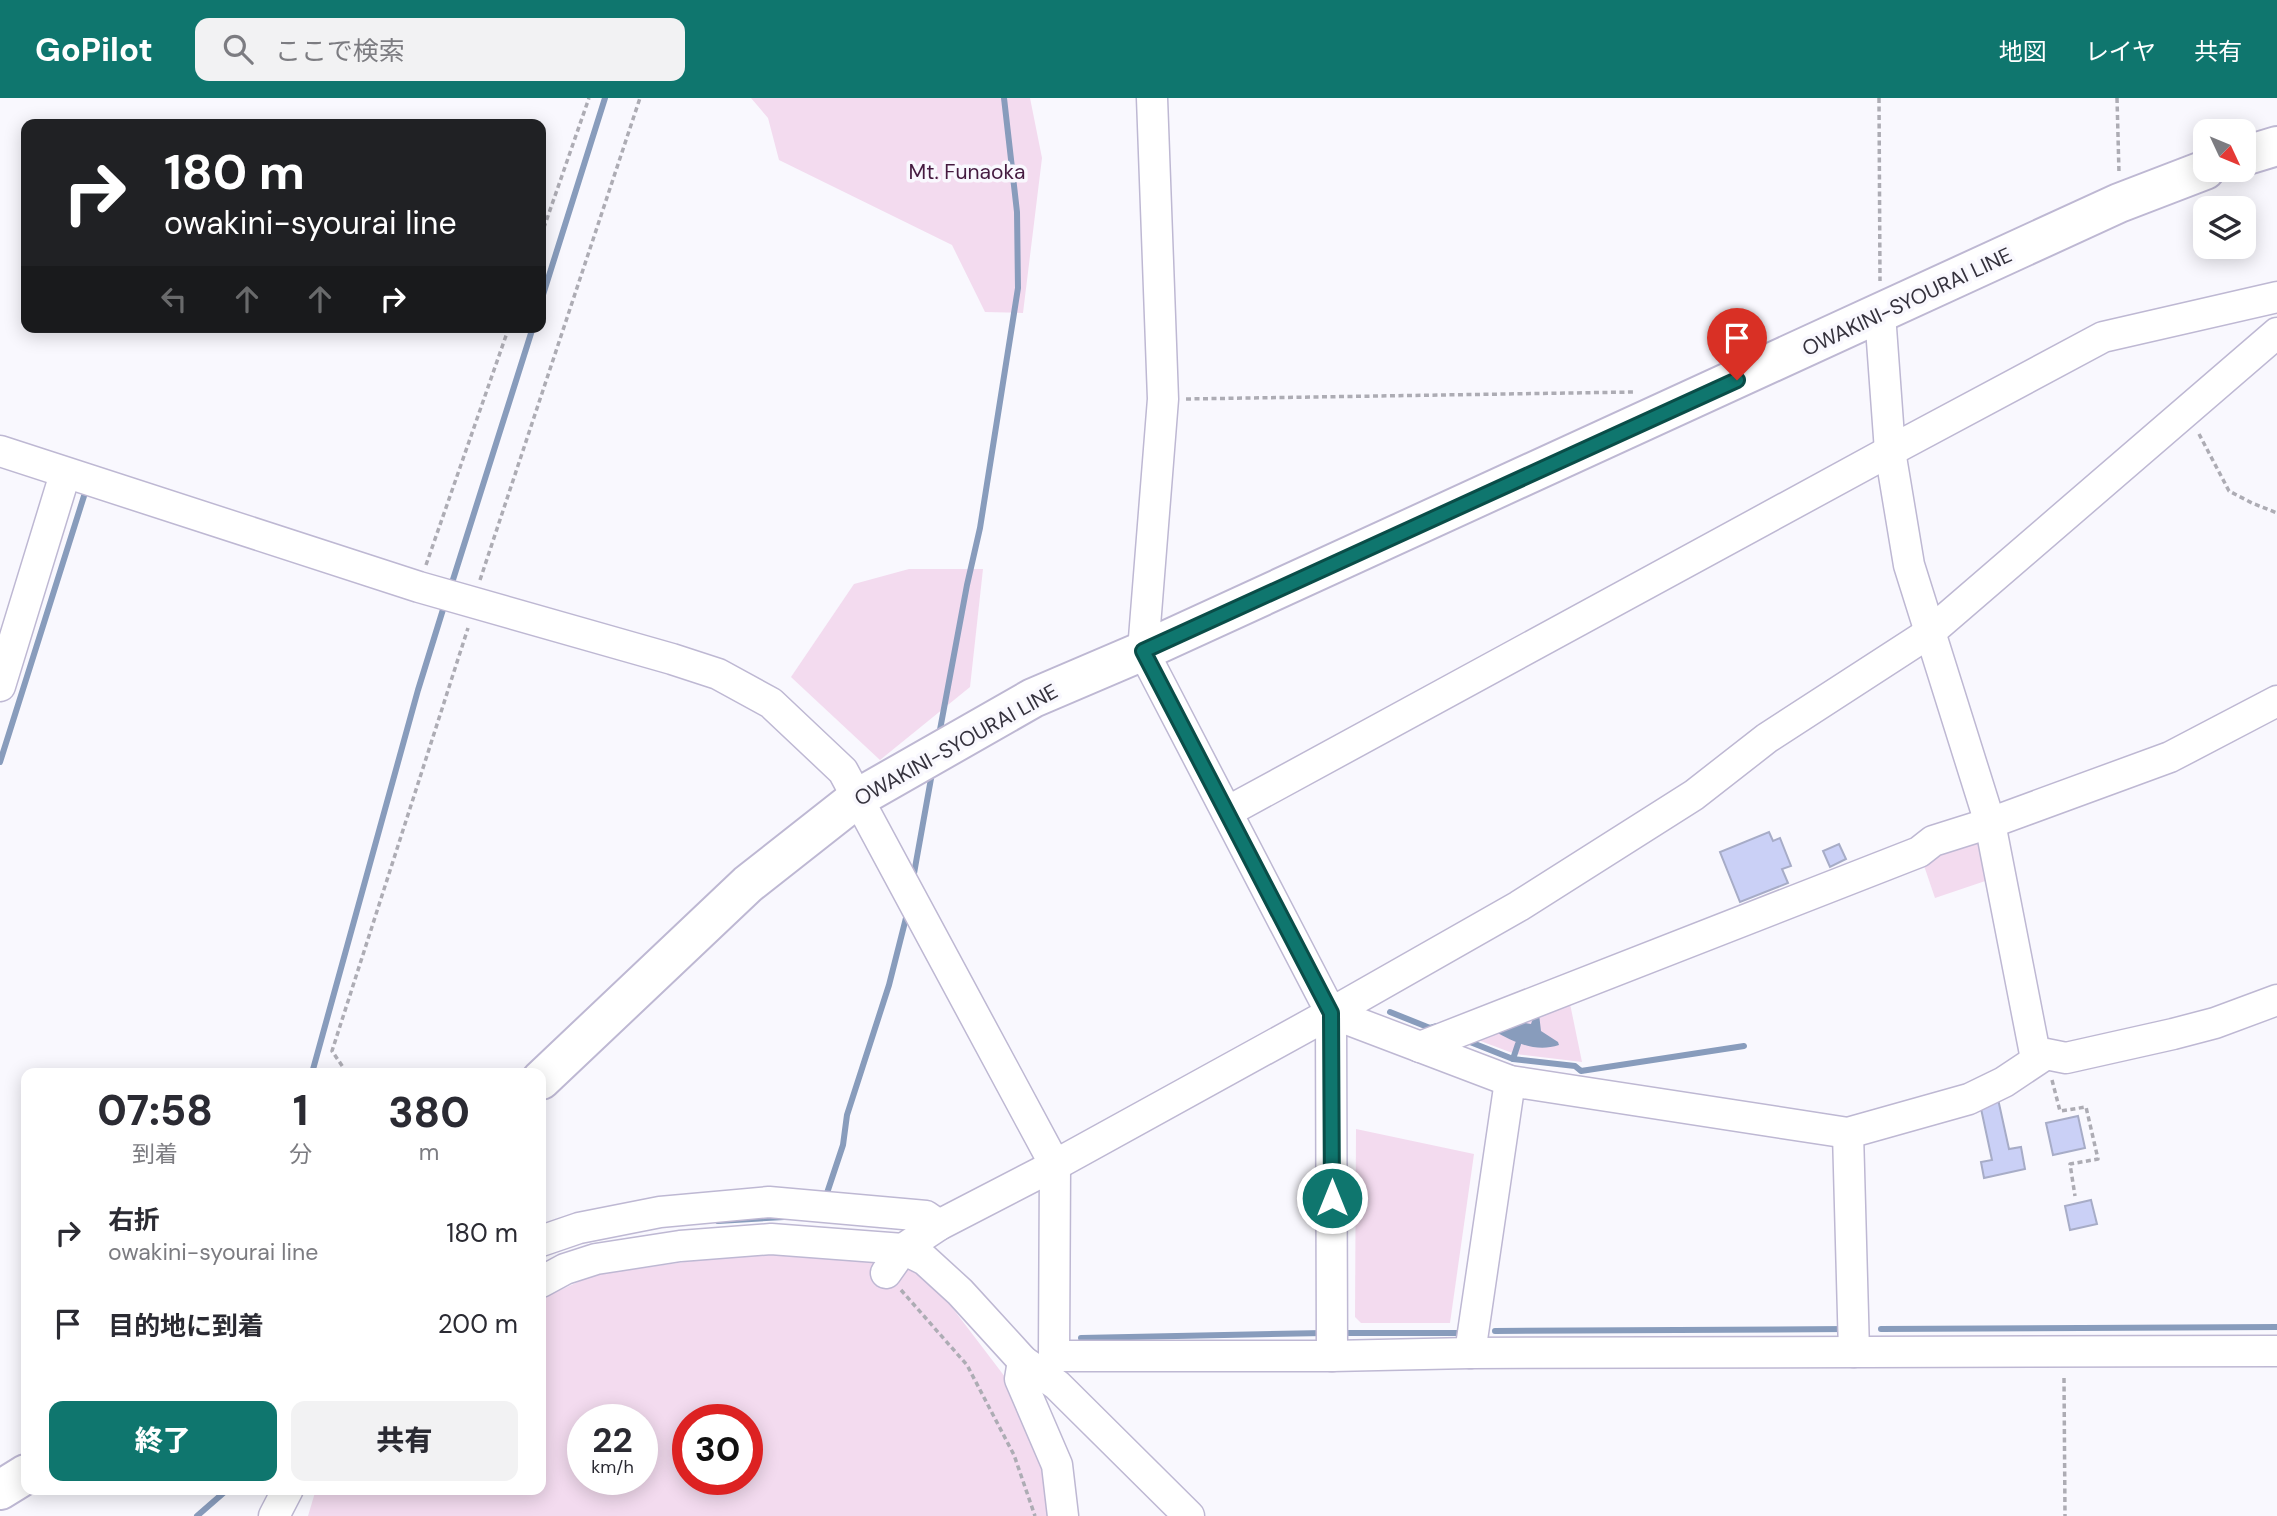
<!DOCTYPE html>
<html lang="ja">
<meta charset="utf-8">
<style>
body{margin:0;font-family:"DM Sans","Noto Sans JP",sans-serif;background:#f2f2f3;color:#2b2b33;height:100vh;display:flex;flex-direction:column;font-size:26px;white-space:nowrap}
*{box-sizing:border-box;margin:0}
p{font-size:23px;color:#7c7c81}
.icon{flex:none;width:38px;height:38px;fill:none;stroke:currentColor;stroke-width:2;stroke-linecap:round;stroke-linejoin:round}
.map{position:relative;flex:1;overflow:hidden}
.details{position:absolute;left:21px;top:970px;width:525px;height:427px;display:flex;flex-direction:column;background:#fff;border-radius:14px;box-shadow:0 4px 18px #0003}
.details>*{flex:none}
.top-card{position:absolute;left:21px;top:21px;width:525px;height:214px;border-radius:14px;box-shadow:0 4px 18px #0003;background:#202124;color:#fff;overflow:hidden}
.needle{width:46px;rotate:134deg}
.buttons{position:absolute;left:2193px;top:21px;display:grid;gap:14px}
.buttons a{display:grid;place-items:center;width:63px;height:63px;border-radius:14px;background:#fff;box-shadow:0 4px 18px #0003;font-size:35px}
.speed{position:absolute;left:567px;top:1306px;display:flex;gap:14px;font-size:35px;font-weight:700;text-align:center}
.speed>*{display:grid;place-content:center;width:91px;height:91px;border-radius:50%;background:#fff;box-shadow:0 4px 18px #0003;line-height:1}
.speed small{font-size:18px;font-weight:400}
.speed .limit{border:10px solid #d22;background:#fff;color:#111}
.pin{position:absolute;display:grid;place-items:center;width:60px;height:60px;color:#fff;margin:-72px -30px;border-radius:50% 50% 50% 0;rotate:-45deg;box-shadow:0 0 7px #0007}
.pin .icon{rotate:45deg}
.me{position:absolute;width:77px;margin:-38px;rotate:0deg;stroke-linejoin:round;filter:drop-shadow(0 0 5px #0008)}
.turn{display:flex;align-items:center;gap:24px;height:147px;padding:0 28px;font-size:32px}
.turn .icon{width:91px;height:91px;stroke-width:2.5}
.turn b{display:block;font-size:49px;line-height:60px}
.lanes{display:flex;align-items:center;height:66px;padding:0 28px;background:#0003;justify-content:center;gap:35px;direction:ltr}
.lanes .off{opacity:.35}
.eta{display:flex;justify-content:space-evenly;align-items:center;height:119px;text-align:center}
.eta b{font-size:42px;font-weight:800;line-height:49px}
.button{display:flex;gap:14px;margin-top:auto;padding:14px 28px}
.button a{flex:1;height:80px;border-radius:14px;background:#0f766e;color:#fff;font-size:28px;font-weight:800;line-height:80px;text-align:center}
.button a+a{background:#f2f2f3;color:#2b2b33}
ul{padding:0;list-style:none}
li{display:flex;align-items:center;gap:21px;height:91px;padding:0 28px}
li div{flex:1}
li b{display:block;font-size:26px}
li em{font-style:normal}
header{display:flex;align-items:center;gap:42px;box-sizing:border-box;height:98px;padding:0 35px;background:#0f766e;color:#fff}
header strong{font-size:33px}
nav{display:flex;gap:38px;margin-inline-start:auto;font-size:24px}
.search{width:490px;height:63px;background:#f2f2f3;display:flex;align-items:center;gap:18px;box-sizing:border-box;padding:0 24px;border-radius:14px;color:#7c7c81;font-size:26px}
.map>svg:first-child{display:block}
.green{fill:#f3dbef;fill-rule:evenodd}
.water{fill:#889cbc}
.lines{fill:none;stroke-linecap:round;stroke-linejoin:round}
.stream{stroke:#889cbc;stroke-width:6}
.building{fill:#cad0f6;stroke:#a7acc7;stroke-width:2}
.minor-casing{stroke:#beb8d3;stroke-width:33}
.major-casing{stroke:#beb8d3;stroke-width:42}
.path{stroke:#adacb4;stroke-width:3.5;stroke-dasharray:5 3.5;stroke-linecap:butt}
.minor{stroke:#fff;stroke-width:30}
.major{stroke:#fff;stroke-width:38}
.route-casing{stroke:#0a4d48;stroke-width:18}
.route{stroke:#0f766e;stroke-width:12}
.labels{text-anchor:middle;stroke-width:7;stroke-linejoin:round;paint-order:stroke}
.park-label{font-size:21px;fill:#451b40;stroke:#f9f8fe}
.street-label{font-size:21px;fill:#35323d;stroke:#f9f8fe}
</style>
<header>
<strong>GoPilot</strong>
<div class="search"><svg class="icon" aria-label="search" viewBox="0 0 24 24"><circle cx="10" cy="10" r="6"/><path d="M15 15l6 6"/></svg>ここで検索</div>
<nav><a>地図</a><a>レイヤ</a><a>共有</a></nav>
</header>
<div class="map">
<svg width="2277" height="1418" viewBox="0 0 2277 1418">
<rect width="100%" height="100%" fill="#f9f8fe"/>
<g class="green">
<polygon points="751,0 1030,0 1042,60 1023,215 985,214 952,147 779,62 768,20"/>
<polygon points="909,471 983,471 970,589 880,662 791,579 854,486"/>
<polygon points="1972,735 1976,746 1991,740 2003,777 1935,800 1919,753"/>
<polygon points="1568,896 1582,964 1515,956 1462,936"/>
<polygon points="1356,1031 1474,1056 1450,1225 1361,1225 1355,1219"/>
<path d="M862 1139 935 1187 1053 1342 1067 1418H308L316 1391H541V1201L593 1177ZM583 1321H642V1381H583ZM688 1321H747V1381H688Z"/>
</g>
<path class="water" d="M1539 916 1541 933 1558 944 1559 947C1535 955 1514 944 1494 933L1522 919 1525 925 1531 926 1534 917Z"/>
<g class="lines">
<g class="stream">
<polyline points="541,203 605,0"/>
<polyline points="451,488 533,229"/>
<polyline points="939,637 967,487 980,430 1018,190 1017,114 1004,0"/>
<polyline points="0,664 84,398"/>
<polyline points="913,781 932,675"/>
<polyline points="1390,914 1430,930 1437,928"/>
<polyline points="1465,942 1513,961 1575,968 1581,973 1744,948"/>
<polyline points="1513,961 1518,946"/>
<polyline points="312,975 418,592 445,505"/>
<polyline points="825,1101 843,1047 847,1017 889,887 907,816"/>
<polyline points="718,1123 784,1119"/>
<polyline points="1881,1231 2277,1229"/>
<polyline points="1495,1233 1847,1231"/>
<polyline points="1338,1235 1459,1235 1462,1231"/>
<polyline points="1081,1240 1324,1235"/>
<polyline points="197,1418 228,1391"/>
</g>
</g>
<g class="building">
<polygon points="1769,734 1773,743 1780,740 1791,768 1782,771 1788,785 1740,804 1720,754"/>
<polygon points="1839,746 1846,761 1830,769 1823,753"/>
<polygon points="1998,1001 2009,1051 2021,1049 2025,1071 1984,1080 1981,1064 1992,1062 1980,1006"/>
<polygon points="2078,1018 2085,1050 2053,1057 2046,1025"/>
<polygon points="2091,1102 2097,1126 2070,1132 2065,1108"/>
</g>
<g class="lines">
<defs>
<g id="minor">
<polyline points="1152,0 1163,301 1143,553 1331,915 1332,1258"/>
<polyline points="1880,216 1890,353 1909,467 1990,725 2036,961"/>
<polyline points="0,353 419,489 672,561 718,576 771,605 843,673 1055,1067 1054,1258 1332,1258 1470,1255 2277,1253"/>
<polyline points="0,588 65,376"/>
<polyline points="1227,714 1890,353 2103,239 2277,199"/>
<polyline points="1331,915 1510,983 1848,1035 1969,1001 2004,984 2046,956 2066,960 2173,936 2215,925 2277,902"/>
<polyline points="1420,949 1919,754 1933,743 1990,725 2170,659 2277,603"/>
<polyline points="1848,1035 1854,1254"/>
<polyline points="541,1143 579,1130 660,1114 769,1104 926,1118 939,1127"/>
<polyline points="886,1175 903,1151 939,1127 1055,1067 1331,915 1519,808 1694,697 1767,640 1929,535 2277,235"/>
<polyline points="541,1184 565,1171 596,1161 680,1148 771,1141 903,1151 925,1162 960,1194 1023,1263 1057,1287 1189,1418"/>
<polyline points="1470,1255 1510,983"/>
<polyline points="1023,1263 1020,1281 1057,1367 1063,1418"/>
<polyline points="274,1418 288,1391"/>
</g>
<g id="major">
<polyline points="2244,58 2277,48"/>
<polyline points="541,982 748,786 856,701 1033,600 1143,553 2119,105 2205,72"/>
<polyline points="0,1392 26,1376"/>
</g>
</defs>
<use href="#minor" class="minor-casing"/>
<use href="#major" class="major-casing"/>
<g class="path">
<polyline points="1879,0 1880,183"/>
<polyline points="2117,0 2119,75"/>
<polyline points="541,138 589,0"/>
<polyline points="1186,301 1633,294"/>
<polyline points="2199,336 2229,393 2252,405 2277,415"/>
<polyline points="426,467 509,229"/>
<polyline points="480,482 640,0"/>
<polyline points="347,975 332,953 468,530"/>
<polyline points="2052,982 2060,1013 2086,1009 2098,1061 2070,1066 2075,1098"/>
<polyline points="901,1192 967,1267 1014,1357 1035,1418"/>
<polyline points="2064,1280 2065,1418"/>
</g>
<use href="#minor" class="minor"/>
<use href="#major" class="major"/>
</g>
<g class="lines">
<defs>
<polyline id="route" points="1332,1100 1331,915 1143,553 1737,282"/>
</defs>
<use href="#route" class="route-casing"/>
<use href="#route" class="route"/>
</g>
<g class="labels">
<g class="park-label">
<text x="967" y="81">Mt. Funaoka</text>
</g>
<g class="street-label">
<text transform="translate(1907 204) rotate(-25)" y="7">OWAKINI-SYOURAI LINE</text>
<text transform="translate(956 647) rotate(-29)" y="7">OWAKINI-SYOURAI LINE</text>
</g>
</g>
</svg>
<div class="buttons">
<a><svg class="needle" viewBox="-14 -14 28 28"><path d="M0-13l5 13h-10z" fill="#e53935"/><path d="M0 13l5-13h-10z" fill="#7c7c81"/></svg></a>
<a><svg class="icon" aria-label="layers" viewBox="0 0 24 24"><path d="M12 4l9 5-9 5-9-5zM3 14l9 5 9-5"/></svg></a>
</div>
<div class="speed"><div>22<small>km/h</small></div><div class="limit">30</div></div>
<div class="pin" style="left:1737px;top:282px;background:#d93025"><svg class="icon" aria-label="arrive" viewBox="0 0 24 24"><path d="M6 21V4h12l-3 4 3 4H6"/></svg></div>
<svg class="me" style="left:1332px;top:1100px" viewBox="-20 -20 40 40"><circle r="17" fill="#0f766e" stroke="#fff" stroke-width="3"/><path d="M0-11L8 9 0 5-8 9z" fill="#fff"/></svg>
<div class="top-card">
<div class="turn"><svg class="icon" aria-label="right" viewBox="0 0 24 24"><path d="M7 20v-9h11M14 6l5 5-5 5"/></svg><div><b>180 m</b>owakini-syourai line</div></div>
<div class="lanes"><svg class="icon off" aria-label="left" viewBox="0 0 24 24"><path d="M17 20v-9H6M10 6l-5 5 5 5"/></svg><svg class="icon off" aria-label="ahead" viewBox="0 0 24 24"><path d="M12 20V5M6 11l6-6 6 6"/></svg><svg class="icon off" aria-label="ahead" viewBox="0 0 24 24"><path d="M12 20V5M6 11l6-6 6 6"/></svg><svg class="icon" aria-label="right" viewBox="0 0 24 24"><path d="M7 20v-9h11M14 6l5 5-5 5"/></svg></div>
</div>
<section class="details">
<div class="eta">
<div><b>07:58</b><p>到着</p></div>
<div><b>1</b><p>分</p></div>
<div><b>380</b><p>m</p></div>
</div>
<ul>
<li><svg class="icon" aria-label="right" viewBox="0 0 24 24"><path d="M7 20v-9h11M14 6l5 5-5 5"/></svg><div><b>右折</b><p>owakini-syourai line</p></div><em>180 m</em></li>
<li><svg class="icon" aria-label="arrive" viewBox="0 0 24 24"><path d="M6 21V4h12l-3 4 3 4H6"/></svg><div><b>目的地に到着</b></div><em>200 m</em></li>
</ul>
<div class="button"><a>終了</a><a>共有</a></div>
</section>
</div>
